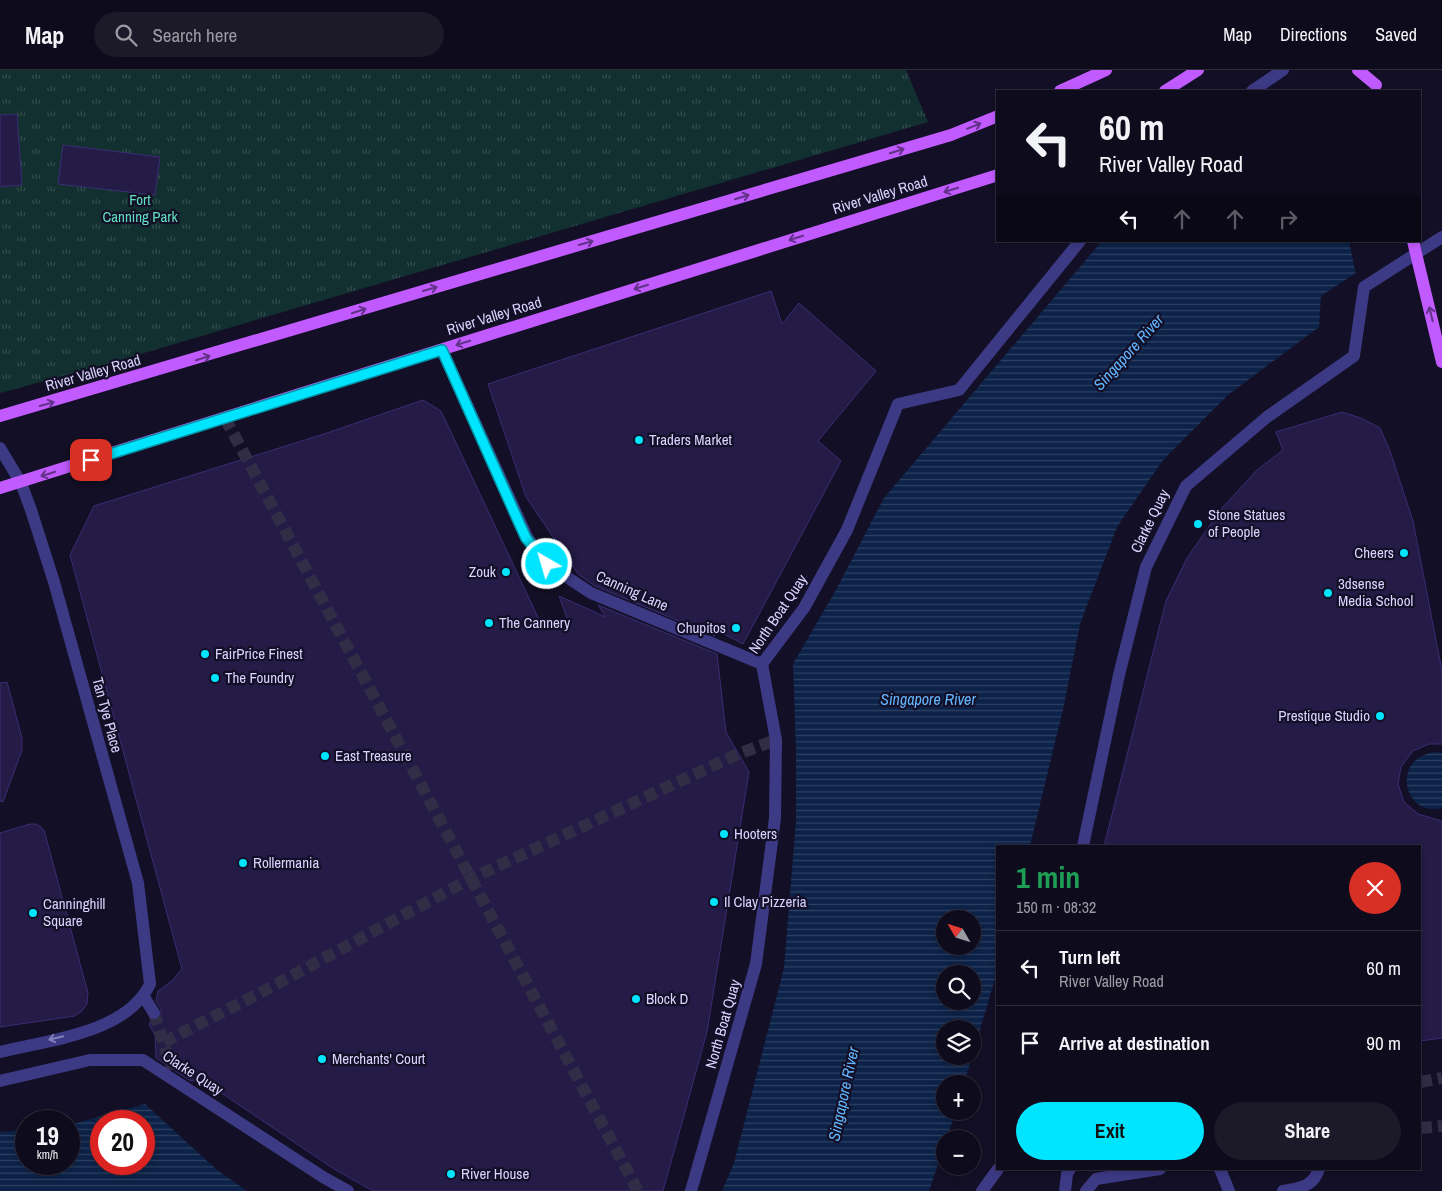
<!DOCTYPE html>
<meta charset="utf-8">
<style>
body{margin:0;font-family:"Archivo Narrow",sans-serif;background:#1c1929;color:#f1f3f6;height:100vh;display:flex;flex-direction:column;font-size:19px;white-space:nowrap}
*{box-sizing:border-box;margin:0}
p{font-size:16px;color:#9b9ba3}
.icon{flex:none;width:28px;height:28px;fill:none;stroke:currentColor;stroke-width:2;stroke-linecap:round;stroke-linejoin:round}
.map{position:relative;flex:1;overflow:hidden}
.drawer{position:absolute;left:996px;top:775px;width:425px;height:325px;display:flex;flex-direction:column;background:#0e0b1c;border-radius:0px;box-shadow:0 2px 8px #0003,0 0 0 1px #2e2b3b}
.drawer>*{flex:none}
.hud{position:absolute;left:996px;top:20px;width:425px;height:152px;border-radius:0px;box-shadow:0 2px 8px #0003,0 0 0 1px #2e2b3b;background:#0e0b1c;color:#f1f3f6;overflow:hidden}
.needle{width:32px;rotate:309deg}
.buttons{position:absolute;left:936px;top:840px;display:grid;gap:10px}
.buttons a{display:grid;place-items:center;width:45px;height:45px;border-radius:50%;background:#0e0b1c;box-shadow:0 2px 8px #0003,0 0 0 1px #2e2b3b;font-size:25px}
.speed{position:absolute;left:15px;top:1040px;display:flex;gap:10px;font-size:25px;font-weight:700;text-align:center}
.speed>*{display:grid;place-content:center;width:65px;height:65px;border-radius:50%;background:#0e0b1c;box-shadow:0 2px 8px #0003,0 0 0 1px #2e2b3b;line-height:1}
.speed small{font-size:12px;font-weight:400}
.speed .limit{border:8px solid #d22;background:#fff;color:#111}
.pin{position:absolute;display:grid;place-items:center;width:42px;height:42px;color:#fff;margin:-21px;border-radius:10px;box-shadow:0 2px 8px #0006}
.me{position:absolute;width:55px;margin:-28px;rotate:322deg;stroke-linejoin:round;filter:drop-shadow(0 0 4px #0008)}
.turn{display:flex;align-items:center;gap:18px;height:105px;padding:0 20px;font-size:22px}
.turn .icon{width:65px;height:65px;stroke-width:2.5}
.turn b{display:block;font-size:35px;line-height:42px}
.lanes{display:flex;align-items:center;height:48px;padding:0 20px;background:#0003;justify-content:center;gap:25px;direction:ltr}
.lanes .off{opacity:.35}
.round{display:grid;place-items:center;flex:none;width:52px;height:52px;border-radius:26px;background:#1c1929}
.summary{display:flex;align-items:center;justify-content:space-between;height:85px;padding:0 20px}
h1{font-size:30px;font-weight:800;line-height:38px;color:#1e9e55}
.cta{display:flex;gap:10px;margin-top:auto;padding:10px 20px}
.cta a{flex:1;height:58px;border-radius:30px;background:#00e5ff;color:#111;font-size:20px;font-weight:800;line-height:58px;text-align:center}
.cta a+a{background:#1c1929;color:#f1f3f6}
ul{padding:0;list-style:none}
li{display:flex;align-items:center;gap:15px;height:75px;padding:0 20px;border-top:1px solid #2e2b3b}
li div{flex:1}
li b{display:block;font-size:19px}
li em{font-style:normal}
header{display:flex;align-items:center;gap:30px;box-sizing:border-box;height:70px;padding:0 25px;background:#0e0b1c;border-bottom:1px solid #2e2b3b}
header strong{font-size:24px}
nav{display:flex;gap:28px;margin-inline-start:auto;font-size:18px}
.search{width:350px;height:45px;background:#1c1929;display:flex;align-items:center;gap:12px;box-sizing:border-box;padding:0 18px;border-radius:28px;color:#9b9ba3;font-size:19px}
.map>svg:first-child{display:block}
.park{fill:url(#park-tufts)}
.water{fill:url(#water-rules);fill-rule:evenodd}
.pier{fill:#130f26}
.building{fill:#241b47;stroke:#3b2d73}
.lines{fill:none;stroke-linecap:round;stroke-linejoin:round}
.minor-tunnel{stroke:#312d47;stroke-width:12;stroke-dasharray:12 6;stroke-linecap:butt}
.minor{stroke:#3d3a85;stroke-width:12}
.major{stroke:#c25bff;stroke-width:12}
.major-bridge{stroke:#c25bff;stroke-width:12}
.oneway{stroke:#623188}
.oneway2{stroke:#837fbc}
.route-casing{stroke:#0095a6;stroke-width:12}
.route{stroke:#00e5ff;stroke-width:9}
.poi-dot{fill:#00e5ff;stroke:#130f26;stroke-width:2}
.labels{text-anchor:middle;stroke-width:4.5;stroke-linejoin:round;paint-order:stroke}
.street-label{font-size:15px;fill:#d9d4ff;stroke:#130f26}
.park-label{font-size:15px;fill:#5fe0c0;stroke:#130f26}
.poi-label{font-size:15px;fill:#d9d4ff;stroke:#130f26;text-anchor:start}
.water-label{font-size:16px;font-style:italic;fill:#62b6ff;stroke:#130f26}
</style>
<header>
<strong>Map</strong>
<div class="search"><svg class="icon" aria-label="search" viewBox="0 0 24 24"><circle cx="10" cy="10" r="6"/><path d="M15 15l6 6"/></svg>Search here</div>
<nav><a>Map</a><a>Directions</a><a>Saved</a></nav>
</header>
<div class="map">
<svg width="1442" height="1121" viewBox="0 0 1442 1121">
<defs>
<pattern id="park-tufts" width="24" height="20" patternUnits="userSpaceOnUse" patternTransform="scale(1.25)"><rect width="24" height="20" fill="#12302f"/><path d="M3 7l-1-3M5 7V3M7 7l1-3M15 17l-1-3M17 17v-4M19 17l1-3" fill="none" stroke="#344d4e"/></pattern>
<pattern id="water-rules" width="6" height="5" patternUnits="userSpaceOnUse" patternTransform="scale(1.25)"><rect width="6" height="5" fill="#0c2248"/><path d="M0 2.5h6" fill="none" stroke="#2f4163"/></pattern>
</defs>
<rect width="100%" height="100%" fill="#130f26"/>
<polygon class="park" points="0,0 906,0 928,52 100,296 0,323"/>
<g class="water">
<path d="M1102 171H1404L1321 226 1319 257 1228 325 1163 390 1117 457 1080 554 1064 635 1030 776H998L997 902 972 986V959H945V986H972L964 1014H945V1041H956L929 1121H722L734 1093 784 898 796 751V679L793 594 837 518 884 428ZM945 849H972V876H945ZM945 904H972V931H945Z"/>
<path d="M1436 682 1442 683V738C1403 748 1390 687 1436 682Z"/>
<path d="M145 1034 217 1100 247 1121H0V1062L26 1060V1094H69V1055ZM101 1051H144V1094H101Z"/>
</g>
<g class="pier">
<polygon points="1316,0 1442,0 1442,149 1420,163 1420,21 1320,21"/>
<polygon points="1349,171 1406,171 1356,205"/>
</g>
<g class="building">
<polygon points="17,44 22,115 0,117 0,45"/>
<polygon points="63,75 160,87 155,125 58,114"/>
<polygon points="771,221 782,254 799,233 876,301 818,371 841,391 743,574 714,559 715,566 595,516 578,504 526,427 488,314"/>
<polygon points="423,330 441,341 543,558 567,548 559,526 606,547 598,535 717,584 726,662 749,702 707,962 663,1121 373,1121 334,1099 208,1014 189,1010 156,988 155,965 149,955 151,950 158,950 161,946 161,939 156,931 158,921 172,911 182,899 70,485 94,436 324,364"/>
<polygon points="1342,342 1361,348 1380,358 1390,381 1413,451 1442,601 1442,674 1429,674 1413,681 1401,697 1398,714 1404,732 1418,744 1442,751 1442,968 1420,971 1420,776 1104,776 1166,531 1187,488 1222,438 1257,400 1283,380 1276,362"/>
<polygon points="7,612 22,668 22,680 3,732 0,731 0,613"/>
<polygon points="30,754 37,754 44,760 88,923 87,934 82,941 75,946 0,957 0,763"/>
</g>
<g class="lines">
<g class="minor-tunnel">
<polyline points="225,348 638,1121"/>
<polyline points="154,943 172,1000"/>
<polyline points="164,972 262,922 470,809 738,684 776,670"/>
<polyline points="1420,1012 1442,1008"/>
<polyline points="1420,1058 1442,1056"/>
</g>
<g class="minor">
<polyline points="1252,21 1283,0"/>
<polyline points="442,280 527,467 547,494 591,523 762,594"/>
<path d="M0 378 21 413 31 440 54 512 138 813 150 914C127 963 48 970 0 982"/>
<polyline points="1083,776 1119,605 1146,497 1186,416 1267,347 1354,286 1364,217 1442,167"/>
<polyline points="144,927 154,943"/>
<polyline points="0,1011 90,990 143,990 323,1107 348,1121"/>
<polyline points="1220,1099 1229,1121"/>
<polyline points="691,1121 756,894 775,748 776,670 762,594 804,538 847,460 898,334 959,320 1080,171"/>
<polyline points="982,1121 998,1099"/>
<polyline points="1065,1121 1067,1104 1070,1099"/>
<polyline points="1086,1121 1096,1109 1160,1099"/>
<path d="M1283 1121C1300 1118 1313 1117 1319 1099"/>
</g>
<g class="major">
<polyline points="1358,0 1376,15"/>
<polyline points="1060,21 1106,0"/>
<polyline points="1165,21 1198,0"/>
<polyline points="0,346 951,65 998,46"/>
<polyline points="0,418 998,105"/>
</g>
<polyline class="major-bridge" points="1413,171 1442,292"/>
</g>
<defs><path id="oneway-shaft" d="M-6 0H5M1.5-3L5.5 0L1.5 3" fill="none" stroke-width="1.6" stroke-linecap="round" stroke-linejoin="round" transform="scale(1.25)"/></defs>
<g class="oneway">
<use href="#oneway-shaft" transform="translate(974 56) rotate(-22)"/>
<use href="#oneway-shaft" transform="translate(897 81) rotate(-17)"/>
<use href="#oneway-shaft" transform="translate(951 120) rotate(163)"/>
<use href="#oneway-shaft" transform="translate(742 127) rotate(-17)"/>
<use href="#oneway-shaft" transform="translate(796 168) rotate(163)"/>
<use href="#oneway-shaft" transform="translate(586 173) rotate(-16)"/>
<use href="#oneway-shaft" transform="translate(641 217) rotate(163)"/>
<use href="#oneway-shaft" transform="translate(430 219) rotate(-16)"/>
<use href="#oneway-shaft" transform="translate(359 241) rotate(-18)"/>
<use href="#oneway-shaft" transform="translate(1431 244) rotate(-103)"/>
<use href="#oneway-shaft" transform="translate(463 273) rotate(163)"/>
<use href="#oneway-shaft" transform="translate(203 288) rotate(-17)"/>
<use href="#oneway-shaft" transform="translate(47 334) rotate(-15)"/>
<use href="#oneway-shaft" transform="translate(48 404) rotate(162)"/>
</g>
<use class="oneway2" href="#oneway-shaft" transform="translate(56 968) rotate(166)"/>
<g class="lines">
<defs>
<polyline id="route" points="91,390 442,280 520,455 526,468 547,494"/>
</defs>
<use href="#route" class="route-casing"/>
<use href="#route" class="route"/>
</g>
<g class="poi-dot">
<circle cx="639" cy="370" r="5"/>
<circle cx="1198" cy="454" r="5"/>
<circle cx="1404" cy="483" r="5"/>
<circle cx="506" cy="502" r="5"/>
<circle cx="1328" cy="523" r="5"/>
<circle cx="489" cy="553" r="5"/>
<circle cx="736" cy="558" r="5"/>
<circle cx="205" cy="584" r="5"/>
<circle cx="215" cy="608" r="5"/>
<circle cx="1380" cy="646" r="5"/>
<circle cx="325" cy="686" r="5"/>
<circle cx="724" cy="764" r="5"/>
<circle cx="243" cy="793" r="5"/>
<circle cx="714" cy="832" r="5"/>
<circle cx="33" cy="843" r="5"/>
<circle cx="636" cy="929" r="5"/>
<circle cx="322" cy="989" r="5"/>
<circle cx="451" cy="1104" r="5"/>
</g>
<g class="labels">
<g class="street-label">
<text transform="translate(880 125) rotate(-17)" y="5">River Valley Road</text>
<text transform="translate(494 246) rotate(-17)" y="5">River Valley Road</text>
<text transform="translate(93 303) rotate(-16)" y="5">River Valley Road</text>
<text transform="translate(1150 451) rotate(-64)" y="5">Clarke Quay</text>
<text transform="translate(632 521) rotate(24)" y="5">Canning Lane</text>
<text transform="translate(778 544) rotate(-56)" y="5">North Boat Quay</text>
<text transform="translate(107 645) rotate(75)" y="5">Tan Tye Place</text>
<text transform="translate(723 954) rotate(-74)" y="5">North Boat Quay</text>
<text transform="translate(193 1003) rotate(33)" y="5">Clarke Quay</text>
</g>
<g class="park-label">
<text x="140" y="135">Fort<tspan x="140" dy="17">Canning Park</tspan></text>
</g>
<g class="poi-label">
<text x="649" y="375">Traders Market</text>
<text x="1208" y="450">Stone Statues<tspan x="1208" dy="17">of People</tspan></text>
<text x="1394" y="488" text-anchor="end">Cheers</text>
<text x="496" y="507" text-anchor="end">Zouk</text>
<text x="1338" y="519">3dsense<tspan x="1338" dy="17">Media School</tspan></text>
<text x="499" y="558">The Cannery</text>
<text x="726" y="563" text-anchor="end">Chupitos</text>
<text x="215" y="589">FairPrice Finest</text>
<text x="225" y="613">The Foundry</text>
<text x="1370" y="651" text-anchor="end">Prestique Studio</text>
<text x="335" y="691">East Treasure</text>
<text x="734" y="769">Hooters</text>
<text x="253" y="798">Rollermania</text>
<text x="724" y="837">Il Clay Pizzeria</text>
<text x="43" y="839">Canninghill<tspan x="43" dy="17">Square</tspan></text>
<text x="646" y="934">Block D</text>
<text x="332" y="994">Merchants' Court</text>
<text x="461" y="1109">River House</text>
</g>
<g class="water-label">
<text transform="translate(1128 282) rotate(-48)" y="6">Singapore River</text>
<text x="928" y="635">Singapore River</text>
<text transform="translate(843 1024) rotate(-78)" y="6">Singapore River</text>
</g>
</g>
</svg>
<div class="buttons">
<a><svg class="needle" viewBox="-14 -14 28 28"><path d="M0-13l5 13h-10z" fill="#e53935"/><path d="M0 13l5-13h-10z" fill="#9b9ba3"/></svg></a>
<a><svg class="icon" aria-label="search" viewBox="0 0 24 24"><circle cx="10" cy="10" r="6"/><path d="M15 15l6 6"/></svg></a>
<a><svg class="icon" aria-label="layers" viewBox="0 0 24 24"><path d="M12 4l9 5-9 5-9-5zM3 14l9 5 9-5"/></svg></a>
<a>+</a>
<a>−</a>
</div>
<div class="speed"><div>19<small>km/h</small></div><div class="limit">20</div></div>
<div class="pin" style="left:91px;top:390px;background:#d93025"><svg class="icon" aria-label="arrive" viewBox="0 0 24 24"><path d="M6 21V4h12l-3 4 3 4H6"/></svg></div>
<svg class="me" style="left:547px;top:494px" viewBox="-20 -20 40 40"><circle r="17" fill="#00e5ff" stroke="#fff" stroke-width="3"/><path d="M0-11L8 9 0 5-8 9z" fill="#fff"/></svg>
<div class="hud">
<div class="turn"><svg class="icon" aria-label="left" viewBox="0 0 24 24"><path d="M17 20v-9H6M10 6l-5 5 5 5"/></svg><div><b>60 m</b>River Valley Road</div></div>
<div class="lanes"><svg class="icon" aria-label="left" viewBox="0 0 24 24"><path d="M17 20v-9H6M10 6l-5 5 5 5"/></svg><svg class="icon off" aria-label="ahead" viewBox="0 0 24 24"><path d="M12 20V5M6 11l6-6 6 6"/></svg><svg class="icon off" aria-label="ahead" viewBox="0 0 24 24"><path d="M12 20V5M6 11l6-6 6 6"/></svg><svg class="icon off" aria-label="right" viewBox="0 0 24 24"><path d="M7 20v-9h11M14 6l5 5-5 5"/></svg></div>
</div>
<section class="drawer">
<div class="summary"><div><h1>1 min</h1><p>150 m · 08:32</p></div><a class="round" style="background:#d93025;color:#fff"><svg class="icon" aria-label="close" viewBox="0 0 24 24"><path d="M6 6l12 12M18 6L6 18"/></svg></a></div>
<ul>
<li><svg class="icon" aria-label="left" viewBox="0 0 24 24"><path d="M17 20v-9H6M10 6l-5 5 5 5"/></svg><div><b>Turn left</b><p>River Valley Road</p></div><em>60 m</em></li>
<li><svg class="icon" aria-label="arrive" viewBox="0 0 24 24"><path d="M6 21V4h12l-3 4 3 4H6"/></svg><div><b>Arrive at destination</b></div><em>90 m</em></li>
</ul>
<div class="cta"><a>Exit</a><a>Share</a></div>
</section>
</div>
